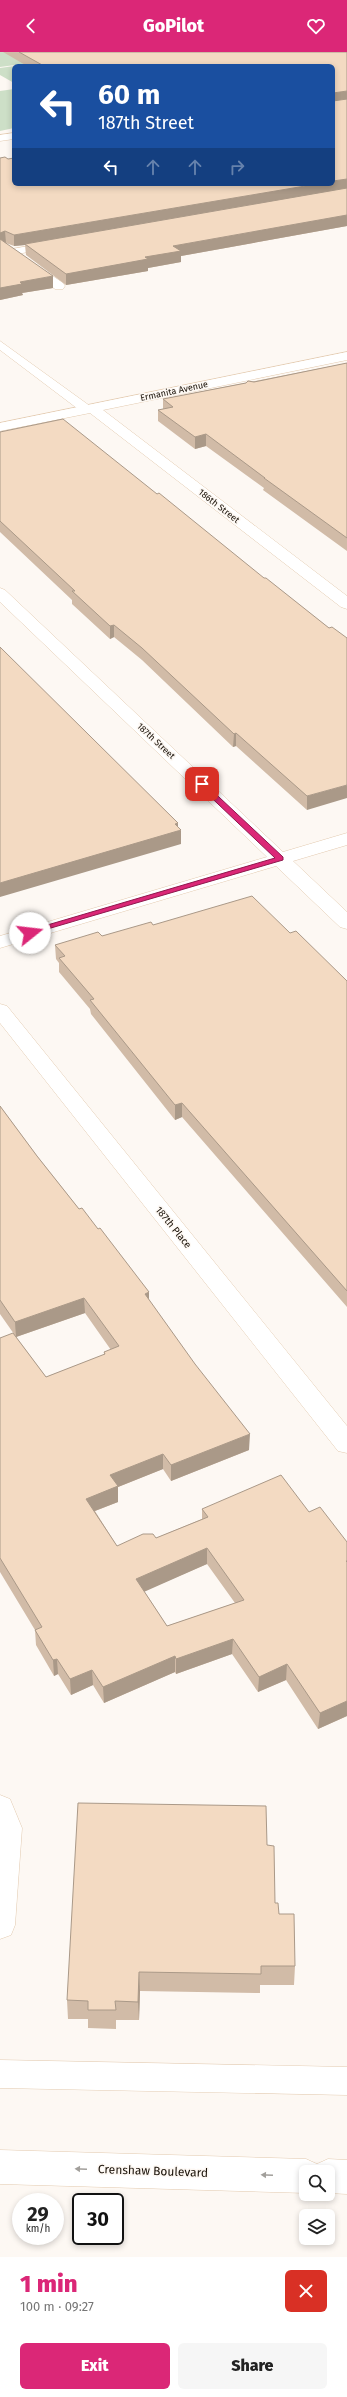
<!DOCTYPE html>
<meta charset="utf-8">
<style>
body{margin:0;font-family:"Fira Sans",sans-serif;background:#f6f6f6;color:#222;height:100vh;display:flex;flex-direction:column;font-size:15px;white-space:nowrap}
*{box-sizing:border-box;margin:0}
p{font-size:13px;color:#767676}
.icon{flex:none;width:22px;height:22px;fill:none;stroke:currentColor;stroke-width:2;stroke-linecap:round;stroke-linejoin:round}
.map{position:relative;height:2205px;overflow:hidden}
.side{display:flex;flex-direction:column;background:#fff;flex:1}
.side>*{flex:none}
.guide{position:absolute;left:12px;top:12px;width:323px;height:122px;border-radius:6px;box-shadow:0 2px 6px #0003;background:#1a4fa0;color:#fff;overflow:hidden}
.fabs{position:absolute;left:299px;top:2113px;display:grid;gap:8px}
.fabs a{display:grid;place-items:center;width:36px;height:36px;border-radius:6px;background:#fff;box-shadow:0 2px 6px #0003;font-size:20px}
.speed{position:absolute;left:12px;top:2141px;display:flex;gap:8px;font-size:20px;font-weight:700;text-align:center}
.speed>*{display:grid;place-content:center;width:52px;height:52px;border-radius:50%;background:#fff;box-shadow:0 2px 6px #0003;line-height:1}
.speed small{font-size:10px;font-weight:400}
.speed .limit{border:2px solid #111;border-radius:6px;background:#fff;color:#111}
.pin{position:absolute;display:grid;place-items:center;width:34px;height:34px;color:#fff;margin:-17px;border-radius:8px;box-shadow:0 2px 6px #0006}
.me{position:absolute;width:44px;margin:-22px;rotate:74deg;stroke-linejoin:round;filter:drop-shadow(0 0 3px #0008)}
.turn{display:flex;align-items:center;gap:14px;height:84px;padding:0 20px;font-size:18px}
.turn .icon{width:52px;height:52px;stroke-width:2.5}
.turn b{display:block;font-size:28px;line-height:34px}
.lanes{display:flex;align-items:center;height:38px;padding:0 20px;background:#0003;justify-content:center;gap:20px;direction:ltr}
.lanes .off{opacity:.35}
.round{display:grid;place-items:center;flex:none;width:42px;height:42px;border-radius:6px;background:#f6f6f6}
.headline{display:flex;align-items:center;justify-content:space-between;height:68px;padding:0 20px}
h1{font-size:24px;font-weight:800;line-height:30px;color:#db2777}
.primary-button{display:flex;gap:8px;margin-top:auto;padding:8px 20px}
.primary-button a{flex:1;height:46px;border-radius:6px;background:#db2777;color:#fff;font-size:16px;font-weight:800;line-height:46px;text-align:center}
.primary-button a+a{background:#f6f6f6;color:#222}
header{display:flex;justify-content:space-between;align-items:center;height:52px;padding:0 20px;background:#db2777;color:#fff;font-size:18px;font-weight:800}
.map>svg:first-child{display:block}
.green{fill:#cddfc7}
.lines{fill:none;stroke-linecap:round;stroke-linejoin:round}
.lane-casing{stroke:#e3caaf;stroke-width:1}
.street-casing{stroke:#e3caaf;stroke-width:1}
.primary-casing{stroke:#e3caaf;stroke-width:1}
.lane{fill:#fff;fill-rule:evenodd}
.street{fill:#fff;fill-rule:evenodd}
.primary{fill:#fff;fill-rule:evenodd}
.wall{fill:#d1bba7;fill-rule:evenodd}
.shaded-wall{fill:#a98}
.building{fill:#f3dac2;stroke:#a98;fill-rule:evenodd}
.oneway{fill:#a29f9b}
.route{fill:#db2777;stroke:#8e194d}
.labels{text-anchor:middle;stroke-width:3;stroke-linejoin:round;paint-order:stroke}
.far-street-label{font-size:9px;fill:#170f06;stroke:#fdf8f3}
.street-label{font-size:10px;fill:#170f06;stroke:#fdf8f3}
.near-street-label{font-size:12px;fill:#170f06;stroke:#fdf8f3}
</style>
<header><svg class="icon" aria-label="back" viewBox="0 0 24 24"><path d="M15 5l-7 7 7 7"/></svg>GoPilot<svg class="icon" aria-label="heart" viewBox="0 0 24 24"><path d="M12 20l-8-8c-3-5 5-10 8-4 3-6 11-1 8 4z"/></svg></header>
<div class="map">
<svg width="347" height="2205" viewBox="0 0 347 2205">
<rect width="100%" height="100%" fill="#fdf8f3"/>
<g class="green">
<polygon points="0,0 38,0 52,8 0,15"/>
<polygon points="14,14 14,31 0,23 0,16"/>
<polygon points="14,37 14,76 0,79 0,39"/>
</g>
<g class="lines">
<defs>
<g id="lane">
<polygon points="14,81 14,87 0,89 0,83"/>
<polygon points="0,289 90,354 92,357 90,360 82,360 0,298"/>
<polygon points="0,2008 347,2015 347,2043 0,2036"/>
</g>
<g id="street">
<polygon points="56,189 62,192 60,194 12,203 6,200 12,197"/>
<polygon points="29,208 63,231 65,234 63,237 55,237 25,214 23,212 25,210"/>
<polygon points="347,300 347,308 103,358 347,544 347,557 341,555 90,361 0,379 0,371"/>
<polygon points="0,536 5,538 283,800 347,781 347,793 293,809 347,860 347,877 340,875 276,814 0,896 0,884 267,805 0,550"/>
<polygon points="0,952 7,954 347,1374 347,1401 338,1399 0,971"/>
<polygon points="0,1743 10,1747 22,1776 15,1873 11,1883 0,1887"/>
</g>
<polygon id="primary" points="0,2098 306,2107 317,2112 328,2107 347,2108 347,2142 328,2141 328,2120 306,2120 306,2141 0,2132"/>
</defs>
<use href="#lane" class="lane-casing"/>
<use href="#street" class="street-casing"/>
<use href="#primary" class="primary-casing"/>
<use href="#lane" class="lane"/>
<use href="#street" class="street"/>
<use href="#primary" class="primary"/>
</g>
<g class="wall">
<polygon points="3,0 347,0 347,174 181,204 181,210 148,216 148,219 66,233 26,203 25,193 14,194 6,191 53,236 22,241 23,243 0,248 0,106 14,132 333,14 27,14"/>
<polygon points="347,311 347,499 263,438 264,436 206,394 195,397 158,369 158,358 163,357 163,347"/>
<polygon points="0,380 264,526 329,576 307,758 236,694 233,695 142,608 114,585 110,587 72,552 72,548 0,480"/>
<polygon points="153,873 290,881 347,929 347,1255 182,1065 175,1068 91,962 90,957 59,920 59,911 56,907 55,893 102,884"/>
<path d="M0 1054 37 1104 79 1157 98 1177 149 1240V1249L249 1398 171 1429 163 1417 118 1435V1450L95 1459 117 1494 156 1486 202 1467V1457L309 1460 347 1490V1664L318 1677 286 1628 258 1640 232 1602 176 1622 175 1620 104 1651 93 1633 71 1643 58 1622 54 1624 36 1593 35 1578 0 1520V1286L14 1282 0 1262ZM85 1261 111 1298 104 1300V1303L46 1325 16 1285ZM207 1512 235 1551 167 1574 144 1539Z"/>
<polygon points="267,1793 275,1851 279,1862 295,1914 294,1933 260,1933 260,1941 140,1939 139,1968 116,1968 116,1977 88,1976 88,1967 68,1967 67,1948"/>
</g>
<g class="shaded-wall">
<polygon points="347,39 347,49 333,51 333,41"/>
<polygon points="347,127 347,138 25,192 25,193 14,194 14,183 317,132 333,132 333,129"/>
<polygon points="347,163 347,174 181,204 181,210 148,216 148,219 66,233 66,222 145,205 173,194"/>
<polygon points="5,179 6,191 0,194 0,180"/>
<polygon points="53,224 53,236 22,241 23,243 0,248 0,236 20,230"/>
<polygon points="206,382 206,394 195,397 195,385"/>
<polygon points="114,573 114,585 110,587 110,574"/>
<polygon points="236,681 236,694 233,695 234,682"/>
<polygon points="347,733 347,746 307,758 307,744"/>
<polygon points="178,771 178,779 181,778 181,792 0,845 0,831"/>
<polygon points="182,1051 182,1065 175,1068 175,1053"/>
<polygon points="149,1240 149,1256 145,1242"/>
<polygon points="84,1246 85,1261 16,1285 15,1270"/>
<polygon points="250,1382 249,1398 171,1429 171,1413"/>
<polygon points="163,1402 163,1417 118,1435 118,1450 87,1462 86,1447 110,1423"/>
<polygon points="207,1496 207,1512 137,1543 136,1527"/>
<polygon points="233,1587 232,1602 176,1622 176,1607"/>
<polygon points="175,1604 175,1620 104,1651 103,1635"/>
<polygon points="57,1607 58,1622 54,1624 53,1608"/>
<polygon points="287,1612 286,1628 258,1640 259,1625"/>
<polygon points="92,1618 93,1633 71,1643 70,1627"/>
<polygon points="347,1649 347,1664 318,1677 320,1661"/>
<polygon points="139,1920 140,1939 139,1968 138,1950"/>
</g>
<g class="building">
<polygon points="19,0 347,0 347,39 333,41 333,14 44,14"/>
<polygon points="347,47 347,127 333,129 333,49"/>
<polygon points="5,105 8,107 14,106 14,132 317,132 14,183 5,179 0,181 0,106"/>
<polygon points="347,136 347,163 173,194 181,199 145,205 148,207 66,222 25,192"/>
<polygon points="0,187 53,224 20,230 22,232 0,236"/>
<polygon points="347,311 347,486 264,426 265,426 206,382 195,385 158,358 173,355 163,347 246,331 248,329 254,330"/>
<polygon points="63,367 157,442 159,441 264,526 266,526 329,576 332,575 347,586 347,733 307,744 236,681 234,682 142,596 114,573 110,574 72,539 75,539 0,469 0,380"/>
<polygon points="0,595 178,771 175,772 181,778 0,831"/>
<polygon points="252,844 290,881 296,879 347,929 347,1239 182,1051 175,1053 90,948 94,947 59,906 65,904 55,893 98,880 102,884 151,870 153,873"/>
<path d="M0 1054 37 1104 79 1157 82 1156 98 1177 100 1176 149 1240 145 1242 195 1312 250 1382 171 1413 163 1402 110 1423 118 1434 86 1447 117 1494 143 1482H153L156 1486 208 1465 202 1457 281 1423 309 1460 320 1455 347 1490V1509H346L347 1510V1649L320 1661 287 1612 259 1625 233 1587 176 1607 175 1604 103 1635 92 1618 70 1627 57 1607 53 1608 35 1578 42 1575 0 1506V1286L13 1281 46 1325 105 1302 104 1300 119 1294 84 1246 15 1270 0 1248ZM207 1496 244 1548 167 1574 136 1527Z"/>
<polygon points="78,1751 266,1754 267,1793 274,1794 275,1851 278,1851 279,1862 294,1862 295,1914 261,1914 261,1922 139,1920 138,1950 115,1949 116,1958 88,1958 88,1949 67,1948"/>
</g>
<defs><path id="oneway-solid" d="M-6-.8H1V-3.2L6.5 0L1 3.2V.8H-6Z"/></defs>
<g class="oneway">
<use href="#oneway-solid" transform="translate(81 2117) rotate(-178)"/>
<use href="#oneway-solid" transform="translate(267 2123) rotate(-178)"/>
</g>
<polygon class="route" points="199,731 204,731 283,805 283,808 27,883 27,879 275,806 199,734"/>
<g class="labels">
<g class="far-street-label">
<text transform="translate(174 339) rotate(-12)" y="3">Ermanita Avenue</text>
<text transform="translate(219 454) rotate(38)" y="3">186th Street</text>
<text transform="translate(156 689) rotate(43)" y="3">187th Street</text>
</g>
<g class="street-label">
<text transform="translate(174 1175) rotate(51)" y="4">187th Place</text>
</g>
<g class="near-street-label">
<text transform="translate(153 2119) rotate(2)" y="4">Crenshaw Boulevard</text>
</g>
</g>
</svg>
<div class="fabs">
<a><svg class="icon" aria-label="search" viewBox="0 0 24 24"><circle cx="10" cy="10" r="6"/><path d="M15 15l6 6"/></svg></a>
<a><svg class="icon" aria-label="layers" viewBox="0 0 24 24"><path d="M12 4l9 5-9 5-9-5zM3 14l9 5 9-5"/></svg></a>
</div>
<div class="speed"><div>29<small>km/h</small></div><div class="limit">30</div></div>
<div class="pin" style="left:202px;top:732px;background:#d93025"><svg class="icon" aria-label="arrive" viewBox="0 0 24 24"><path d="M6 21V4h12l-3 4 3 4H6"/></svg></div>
<svg class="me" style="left:30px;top:881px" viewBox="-20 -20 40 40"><circle r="19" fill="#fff"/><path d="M0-13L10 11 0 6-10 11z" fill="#db2777"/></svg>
<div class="guide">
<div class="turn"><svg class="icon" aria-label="left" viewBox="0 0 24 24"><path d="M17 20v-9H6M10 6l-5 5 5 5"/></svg><div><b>60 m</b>187th Street</div></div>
<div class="lanes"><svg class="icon" aria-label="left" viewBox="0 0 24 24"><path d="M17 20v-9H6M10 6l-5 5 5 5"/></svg><svg class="icon off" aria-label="ahead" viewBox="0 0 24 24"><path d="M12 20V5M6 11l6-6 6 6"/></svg><svg class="icon off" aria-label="ahead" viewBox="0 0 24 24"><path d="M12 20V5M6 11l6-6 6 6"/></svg><svg class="icon off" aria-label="right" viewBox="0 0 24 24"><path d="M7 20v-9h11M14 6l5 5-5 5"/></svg></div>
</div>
</div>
<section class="side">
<div class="headline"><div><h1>1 min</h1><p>100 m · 09:27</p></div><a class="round" style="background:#d93025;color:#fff"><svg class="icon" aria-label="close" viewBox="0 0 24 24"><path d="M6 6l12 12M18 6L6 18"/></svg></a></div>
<div class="primary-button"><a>Exit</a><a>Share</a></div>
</section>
